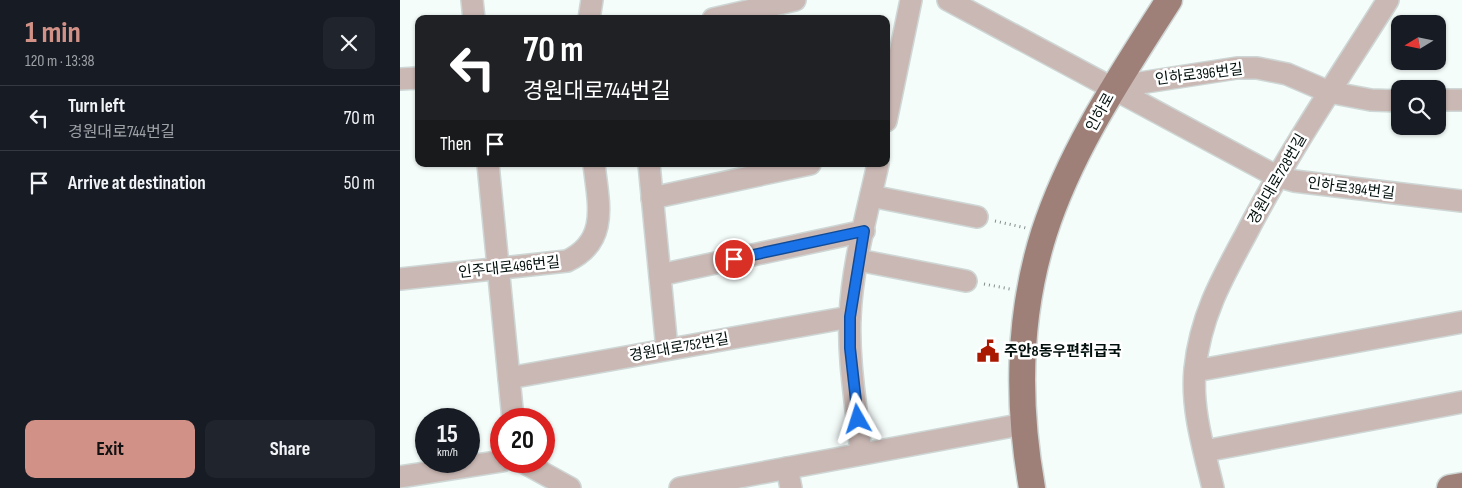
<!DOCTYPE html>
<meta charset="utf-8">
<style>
body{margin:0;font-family:"Sofia Sans Condensed","Noto Sans KR",sans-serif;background:#20242c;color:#f1f3f6;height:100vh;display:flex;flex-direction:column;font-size:19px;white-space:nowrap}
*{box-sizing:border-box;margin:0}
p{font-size:16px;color:#9ea1a6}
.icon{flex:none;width:28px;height:28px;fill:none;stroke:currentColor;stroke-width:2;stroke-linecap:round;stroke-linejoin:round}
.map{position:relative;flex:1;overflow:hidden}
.side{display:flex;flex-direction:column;background:#171b24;width:400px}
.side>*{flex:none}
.top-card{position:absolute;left:15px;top:15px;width:475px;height:152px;border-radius:10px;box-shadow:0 1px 4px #0004;background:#202124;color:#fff;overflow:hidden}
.needle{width:32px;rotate:260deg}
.tools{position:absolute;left:991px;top:15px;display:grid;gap:10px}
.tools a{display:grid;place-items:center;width:55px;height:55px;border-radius:10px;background:#171b24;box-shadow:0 1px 4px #0004;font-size:25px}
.speed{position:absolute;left:15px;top:408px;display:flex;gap:10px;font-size:25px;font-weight:700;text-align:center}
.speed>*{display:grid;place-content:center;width:65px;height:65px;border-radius:50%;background:#171b24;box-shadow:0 1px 4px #0004;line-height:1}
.speed small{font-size:12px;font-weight:400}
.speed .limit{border:8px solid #d22;background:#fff;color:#111}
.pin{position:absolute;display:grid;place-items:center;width:42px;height:42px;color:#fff;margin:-21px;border:2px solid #fff;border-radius:50%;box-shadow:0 1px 5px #0007}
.me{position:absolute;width:55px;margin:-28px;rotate:354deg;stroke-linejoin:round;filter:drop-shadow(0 0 4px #0008)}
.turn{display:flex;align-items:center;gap:18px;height:105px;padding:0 25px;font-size:22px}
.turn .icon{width:65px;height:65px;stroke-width:2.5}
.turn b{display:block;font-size:35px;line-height:42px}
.then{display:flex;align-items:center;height:48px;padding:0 25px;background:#0003;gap:10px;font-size:19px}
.round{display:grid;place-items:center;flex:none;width:52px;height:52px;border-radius:10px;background:#20242c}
.overview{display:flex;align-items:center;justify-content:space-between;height:85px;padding:0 25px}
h1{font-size:30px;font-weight:700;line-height:38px;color:#d19187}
.primary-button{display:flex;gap:10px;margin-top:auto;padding:10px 25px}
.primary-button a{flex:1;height:58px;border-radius:10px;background:#d19187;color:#111;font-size:20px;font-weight:700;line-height:58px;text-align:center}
.primary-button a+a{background:#20242c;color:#f1f3f6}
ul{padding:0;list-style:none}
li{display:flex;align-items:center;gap:15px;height:65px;padding:0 25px;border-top:1px solid #363941}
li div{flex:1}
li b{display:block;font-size:19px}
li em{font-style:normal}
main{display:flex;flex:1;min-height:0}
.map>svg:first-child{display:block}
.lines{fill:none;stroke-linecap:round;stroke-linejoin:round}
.minor-casing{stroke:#ced7d5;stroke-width:24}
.major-casing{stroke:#ced7d5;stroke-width:29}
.path{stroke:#828d8a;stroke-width:3;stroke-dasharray:1 4;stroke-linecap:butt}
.minor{stroke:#cab8b4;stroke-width:21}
.major{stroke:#9f8079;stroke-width:26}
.route-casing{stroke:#114b97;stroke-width:12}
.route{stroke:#1a73e8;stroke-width:9}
.labels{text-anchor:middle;stroke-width:5;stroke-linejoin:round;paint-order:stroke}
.street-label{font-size:15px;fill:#02100d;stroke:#fff}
.poi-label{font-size:15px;font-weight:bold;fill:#02100d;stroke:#fff;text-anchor:start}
</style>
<main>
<section class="side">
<div class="overview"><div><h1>1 min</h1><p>120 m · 13:38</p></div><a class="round"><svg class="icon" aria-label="close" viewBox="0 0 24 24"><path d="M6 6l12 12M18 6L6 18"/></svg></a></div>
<ul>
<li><svg class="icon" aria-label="left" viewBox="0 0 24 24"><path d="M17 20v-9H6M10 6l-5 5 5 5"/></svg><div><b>Turn left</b><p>경원대로744번길</p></div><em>70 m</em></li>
<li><svg class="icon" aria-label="arrive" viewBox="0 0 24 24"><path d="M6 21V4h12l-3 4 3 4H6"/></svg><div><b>Arrive at destination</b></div><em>50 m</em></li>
</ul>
<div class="primary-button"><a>Exit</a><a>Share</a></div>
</section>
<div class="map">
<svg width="1062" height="488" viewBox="0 0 1062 488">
<rect width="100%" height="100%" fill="#f5fdfb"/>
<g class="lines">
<defs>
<g id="minor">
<polyline points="72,0 74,19"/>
<polyline points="548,0 876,176 894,181 1062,201"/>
<polyline points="189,19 192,0"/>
<polyline points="313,19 395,0"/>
<polyline points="0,79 19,78"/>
<polyline points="714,87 837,68 857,68 887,74 929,92 971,100 1000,101"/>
<polyline points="1038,100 1062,100"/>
<polyline points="486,121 511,0"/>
<polyline points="88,164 113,419"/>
<polyline points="249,164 267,349"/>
<polyline points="471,196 577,217"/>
<polyline points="252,198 410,164"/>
<polyline points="458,260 566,281"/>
<polyline points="260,275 464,231"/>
<path d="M0 279 167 261C210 241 198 202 194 164"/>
<polyline points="795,371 1062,322"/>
<polyline points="109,378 450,317"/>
<polyline points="805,451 1062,402"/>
<path d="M461 454C457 409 448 363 450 317 452 266 467 214 478 164"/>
<polyline points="121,461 170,488"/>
<polyline points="387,468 391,488"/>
<polyline points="0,477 102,461"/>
<polyline points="280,488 624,424"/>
<path d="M813 488C804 450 791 409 795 369 800 318 821 280 845 236 887 154 939 78 988 0"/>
</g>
<g id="major">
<path d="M632 488C617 404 618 315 644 233 671 149 722 74 769 0"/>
<polyline points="1050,488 1062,486"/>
</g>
</defs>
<use href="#minor" class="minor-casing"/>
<use href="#major" class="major-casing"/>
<g class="path">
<polyline points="595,221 626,228"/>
<polyline points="584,284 610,289"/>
</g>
<use href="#minor" class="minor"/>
<use href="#major" class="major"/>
</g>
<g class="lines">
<defs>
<polyline id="route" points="334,259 464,231 450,317 450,348 458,419"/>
</defs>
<use href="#route" class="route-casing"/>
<use href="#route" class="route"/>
</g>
<defs>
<symbol id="civic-bare" viewBox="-9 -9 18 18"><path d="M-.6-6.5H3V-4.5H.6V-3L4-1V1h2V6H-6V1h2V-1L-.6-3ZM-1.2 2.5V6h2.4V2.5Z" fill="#a91900" stroke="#fff" stroke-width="2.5" paint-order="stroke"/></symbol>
</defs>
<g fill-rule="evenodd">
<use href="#civic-bare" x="572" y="335" width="32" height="32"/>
</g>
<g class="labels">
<g class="street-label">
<text transform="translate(799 74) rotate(-7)" y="5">인하로396번길</text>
<text transform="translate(700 112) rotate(-61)" y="5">인하로</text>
<text transform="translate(877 179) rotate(-60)" y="5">경원대로728번길</text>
<text transform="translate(951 188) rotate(7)" y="5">인하로394번길</text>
<text transform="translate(109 267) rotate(-6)" y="5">인주대로496번길</text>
<text transform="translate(279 347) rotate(-10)" y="5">경원대로752번길</text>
</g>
<g class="poi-label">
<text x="604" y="356">주안8동우편취급국</text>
</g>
</g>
</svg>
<div class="tools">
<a><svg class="needle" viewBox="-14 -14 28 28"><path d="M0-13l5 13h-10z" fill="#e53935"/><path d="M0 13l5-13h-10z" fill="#9ea1a6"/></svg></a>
<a><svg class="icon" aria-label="search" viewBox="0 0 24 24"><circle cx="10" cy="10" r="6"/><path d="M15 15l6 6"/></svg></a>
</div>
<div class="speed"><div>15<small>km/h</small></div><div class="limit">20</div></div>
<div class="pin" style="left:334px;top:259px;background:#d93025"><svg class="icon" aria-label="arrive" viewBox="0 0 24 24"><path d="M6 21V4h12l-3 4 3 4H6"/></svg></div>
<svg class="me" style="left:458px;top:419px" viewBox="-20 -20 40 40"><path d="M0-17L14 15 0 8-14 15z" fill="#1a73e8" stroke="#fff" stroke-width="4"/></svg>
<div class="top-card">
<div class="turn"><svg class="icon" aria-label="left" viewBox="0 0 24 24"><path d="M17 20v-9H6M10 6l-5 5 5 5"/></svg><div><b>70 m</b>경원대로744번길</div></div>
<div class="then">Then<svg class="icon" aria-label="arrive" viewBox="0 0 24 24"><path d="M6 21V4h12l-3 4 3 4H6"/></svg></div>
</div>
</div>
</main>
